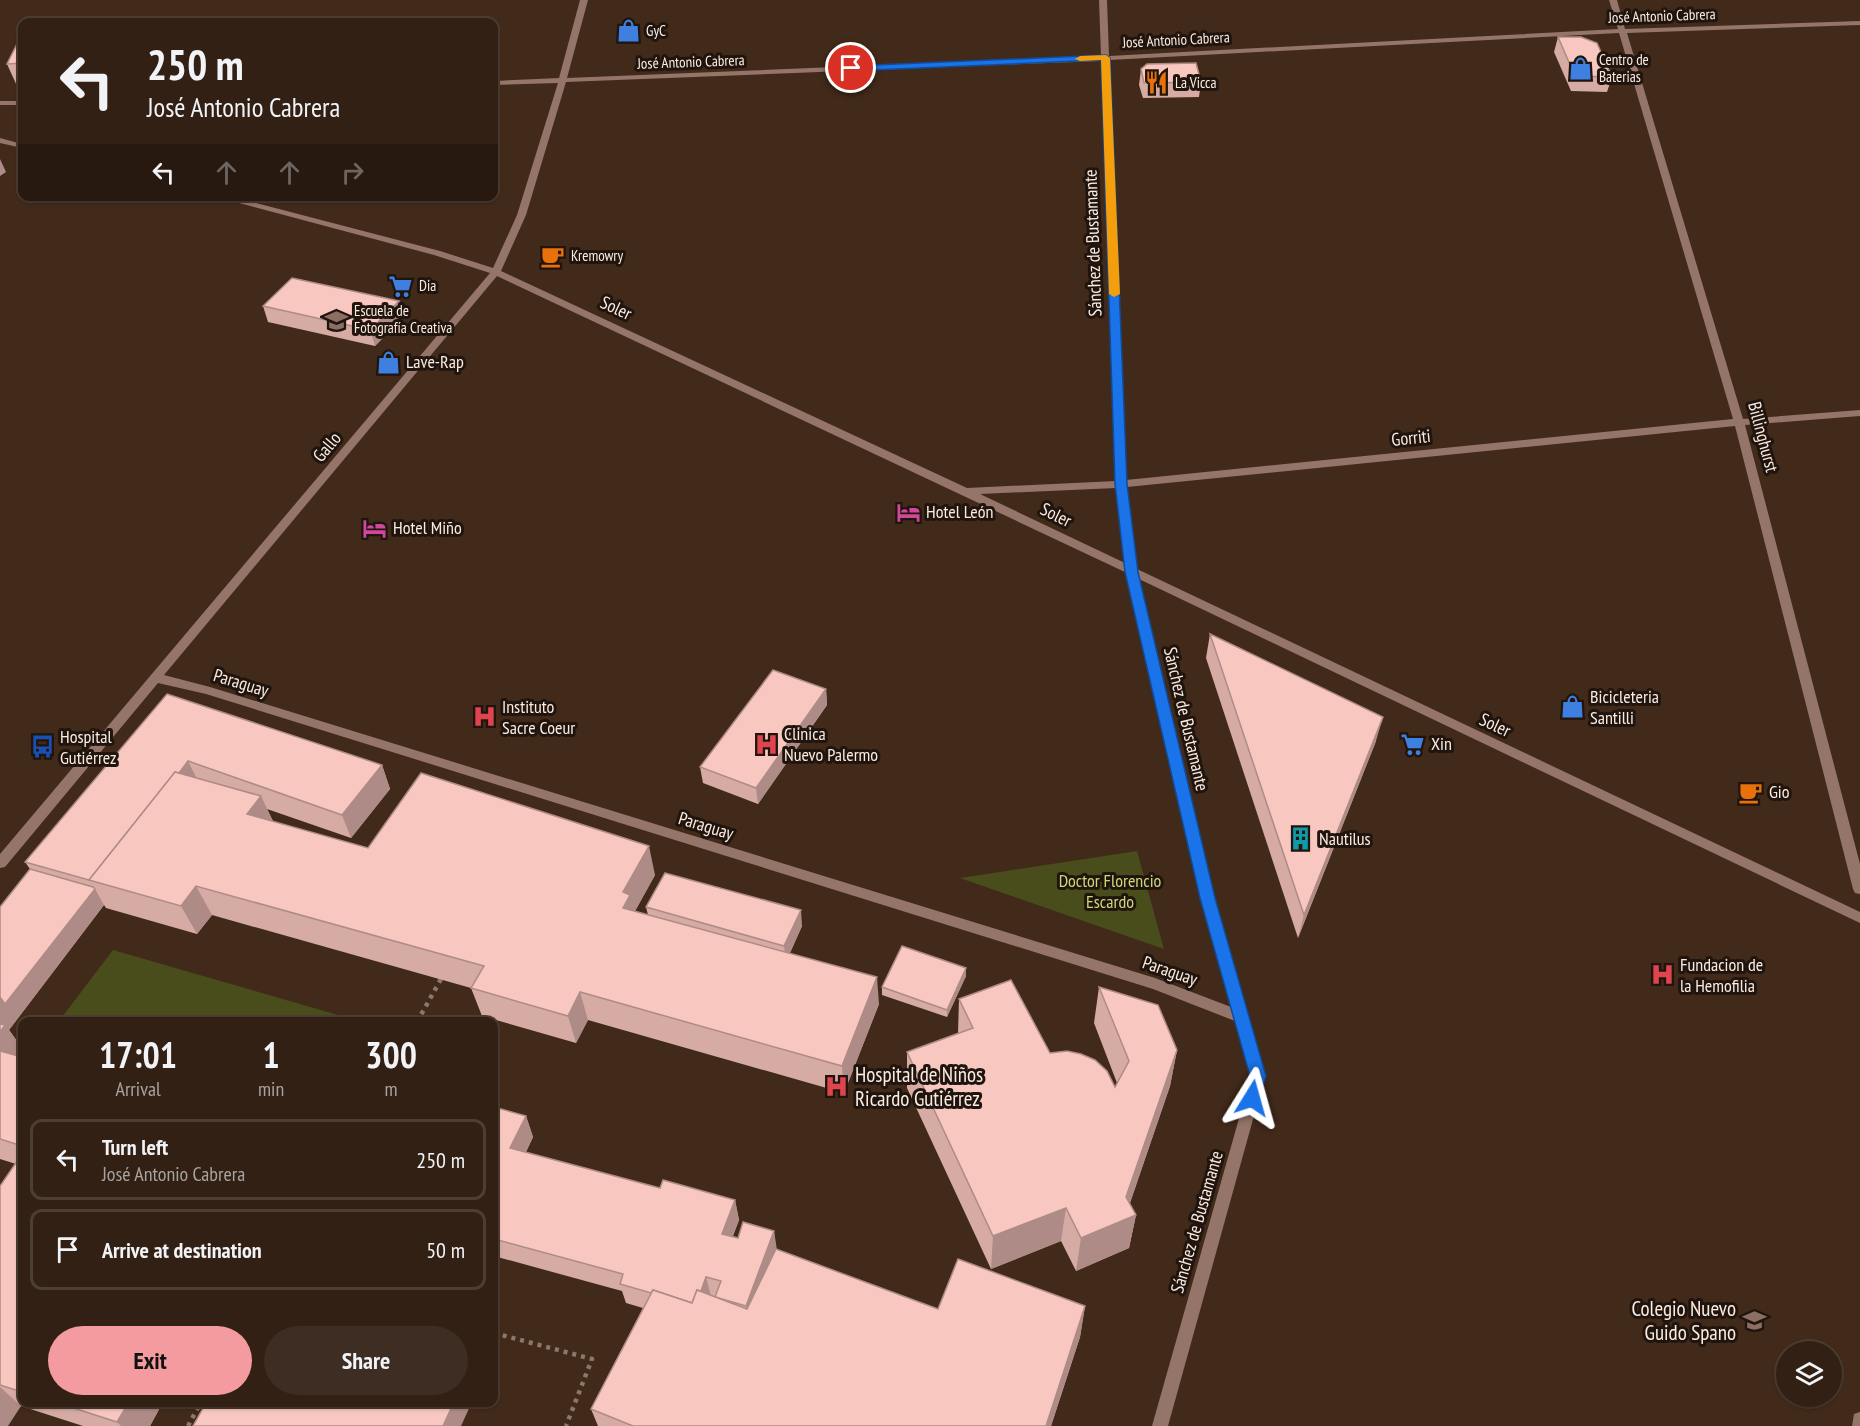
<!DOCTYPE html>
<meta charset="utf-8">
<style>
body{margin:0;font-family:"PT Sans Narrow",sans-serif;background:#3d2d22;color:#f1f3f6;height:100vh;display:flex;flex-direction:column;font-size:22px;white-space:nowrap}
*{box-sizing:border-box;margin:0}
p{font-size:20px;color:#a8a3a0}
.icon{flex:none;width:33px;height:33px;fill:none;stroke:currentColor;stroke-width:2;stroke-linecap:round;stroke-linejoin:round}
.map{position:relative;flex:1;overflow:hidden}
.panel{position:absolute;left:18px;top:1017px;width:480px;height:390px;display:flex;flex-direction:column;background:#322014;border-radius:12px;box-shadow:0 2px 4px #0004,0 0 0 2px #4d3e34}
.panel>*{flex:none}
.hud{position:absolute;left:18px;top:18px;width:480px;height:183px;border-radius:12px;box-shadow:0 2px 4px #0004,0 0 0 2px #4d3e34;background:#322014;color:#f1f3f6;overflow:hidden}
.fabs{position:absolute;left:1776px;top:1341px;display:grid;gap:12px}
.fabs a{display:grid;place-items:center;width:66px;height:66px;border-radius:50%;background:#322014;box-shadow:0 2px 4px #0004,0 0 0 2px #4d3e34;font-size:30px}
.pin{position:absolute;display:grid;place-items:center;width:51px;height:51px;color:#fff;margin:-26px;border:3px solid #fff;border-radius:50%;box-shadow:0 2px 6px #0007}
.me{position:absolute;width:66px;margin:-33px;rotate:8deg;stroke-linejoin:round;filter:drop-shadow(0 0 4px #0008)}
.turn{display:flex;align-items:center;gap:21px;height:126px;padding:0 30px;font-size:27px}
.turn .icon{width:78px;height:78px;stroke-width:2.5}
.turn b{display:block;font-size:42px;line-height:51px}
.lanes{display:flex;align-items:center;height:57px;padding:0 30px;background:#0003;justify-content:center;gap:30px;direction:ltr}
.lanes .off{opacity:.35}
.eta{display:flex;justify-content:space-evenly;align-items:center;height:102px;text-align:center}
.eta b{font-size:36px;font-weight:600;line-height:42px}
.cta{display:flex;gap:12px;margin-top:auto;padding:12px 30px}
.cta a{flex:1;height:69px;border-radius:36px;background:#f49b9f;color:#111;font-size:24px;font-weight:600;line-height:69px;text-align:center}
.cta a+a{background:#3d2d22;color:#f1f3f6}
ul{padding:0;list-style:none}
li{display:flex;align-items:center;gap:18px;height:81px;margin:0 12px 9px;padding:0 18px;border:3px solid #4d3e34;border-radius:12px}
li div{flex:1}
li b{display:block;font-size:22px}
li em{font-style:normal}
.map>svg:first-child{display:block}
.green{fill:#484d1b}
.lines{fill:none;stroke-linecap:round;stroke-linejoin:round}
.path{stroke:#8c776a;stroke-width:4.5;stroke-dasharray:4 5;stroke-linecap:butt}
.minor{fill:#95756a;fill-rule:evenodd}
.wall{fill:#d5aba4}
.shaded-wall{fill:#ae8b86}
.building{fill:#f8c7bf;stroke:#ae8b86;stroke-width:1.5}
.route{fill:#1a73e8;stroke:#114b97;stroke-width:1.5}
.slow{fill:#f59e0b}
.labels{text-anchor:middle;stroke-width:6;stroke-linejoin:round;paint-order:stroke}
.far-street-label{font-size:15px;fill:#fbebe1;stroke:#20150e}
.far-poi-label{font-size:15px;fill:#fbebe1;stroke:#20150e;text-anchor:start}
.street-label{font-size:18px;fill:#fbebe1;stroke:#20150e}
.poi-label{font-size:18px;fill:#fbebe1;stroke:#20150e;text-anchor:start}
.park-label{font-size:18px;fill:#cdd976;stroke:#20150e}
.near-poi-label{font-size:21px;fill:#fbebe1;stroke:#20150e;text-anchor:start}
</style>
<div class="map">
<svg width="1860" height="1426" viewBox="0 0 1860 1426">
<rect width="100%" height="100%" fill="#422a1a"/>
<g class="green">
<polygon points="1137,851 1164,949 960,878"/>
<polygon points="113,950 359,1021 59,1021"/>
</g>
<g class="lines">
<g class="path">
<polyline points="417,1022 441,979"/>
<polyline points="494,1333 592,1359 566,1426"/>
<polyline points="188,1426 201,1402"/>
</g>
<g class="minor">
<path d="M580 0H588L567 78 1101 56 1099 0H1107L1109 56 1618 29 1609 0H1617L1625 29 1860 21V25L1627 33 1743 419 1860 410V416L1745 425 1860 864V894L1855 893 1853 889 1735 426 1127 487 1137 569 1860 912V923L1139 579 1214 898 1265 1076 1168 1426H1152L1251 1076 1235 1021 1153 989 206 694 158 683 5 867 0 868V854L490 273 434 255 213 196H229L440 251 493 268 517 215 558 83 494 85V81L559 78ZM1619 33 1733 419 1126 480 1109 60ZM1101 61 1116 481 967 488 501 271 526 215 566 82ZM497 276 1127 573 1200 898 1231 1007 1155 978 210 687 164 675ZM1116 488 1125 563 980 494Z"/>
<rect x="0" y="101" width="22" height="4"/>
<polygon points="0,138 22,144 22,148 0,143"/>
<polygon points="1860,1412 1860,1426 1852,1426 1854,1414"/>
</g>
</g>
<g class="wall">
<polygon points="22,34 22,86 17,86 7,64"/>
<polygon points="1558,37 1612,77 1607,92 1571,91 1554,52"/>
<polygon points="1141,69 1201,82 1199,97 1143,98 1139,85"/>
<polygon points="399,301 403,317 375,346 268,322 263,306"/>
<polygon points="1210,634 1376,741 1298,938 1206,658"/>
<polygon points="826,689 827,705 758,804 703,783 700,767"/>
<polygon points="167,694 382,765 390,789 351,838 267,809 273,822 368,848 655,875 635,911 648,915 646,907 802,926 790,953 879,1004 844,1093 588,1020 576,1043 482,1016 471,988 212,915 197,934 106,908 104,905 9,1030 22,1048 22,1402 163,1402 150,1426 83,1426 21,1406 0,1426 0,1186 16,1164 0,1159 0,907 30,869 25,862"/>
<polygon points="966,968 966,976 947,1017 882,995 882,987"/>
<polygon points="1099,987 1177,1050 1170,1086 1130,1203 1136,1215 1129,1248 1076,1271 1061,1241 991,1269 907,1088 907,1052 958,1033 959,999 1050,1053 1115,1087 1117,1083 1094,1023"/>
<polygon points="494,1107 526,1116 533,1137 526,1152 660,1188 735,1200 739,1220 733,1236 738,1238 774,1231 776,1249 938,1309 1085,1306 1080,1337 1051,1426 598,1426 591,1409 643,1308 626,1303 622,1291 494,1256"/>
</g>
<g class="shaded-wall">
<polygon points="0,159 6,172 0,176"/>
<polygon points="399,301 403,317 375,346 370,330"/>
<polygon points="826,689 827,705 758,804 756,788"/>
<polygon points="1383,717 1376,741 1298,938 1304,915"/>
<polygon points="188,761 200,785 92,881"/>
<polygon points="382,765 390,789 351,838 342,815"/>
<polygon points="261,796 275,825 247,814"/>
<polygon points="649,846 655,875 634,913 623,908 623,892"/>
<polygon points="196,886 212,915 197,934 181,906"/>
<polygon points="95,889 104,905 9,1030 22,1048 22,1057 0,1062 0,997"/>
<polygon points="801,910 802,926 786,961 784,946"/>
<polygon points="966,968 966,976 947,1017 947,1010"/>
<polygon points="877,977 879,1004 844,1093 842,1066"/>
<polygon points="580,992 588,1020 576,1043 568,1016"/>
<polygon points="1177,1050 1170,1086 1124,1220 1136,1215 1129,1248 1076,1271 1081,1238 1126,1197"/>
<polygon points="526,1116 533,1137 518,1169 510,1148"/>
<polygon points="735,1200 739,1220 726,1253 722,1234"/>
<polygon points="1066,1208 1061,1241 991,1269 993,1236"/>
<polygon points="774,1231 777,1250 750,1325 746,1306"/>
<polygon points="706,1277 711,1296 696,1304"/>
<polygon points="1085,1306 1080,1337 1051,1426 1046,1426"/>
<polygon points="0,1387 21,1406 8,1426 0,1426"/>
<polygon points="129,1402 163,1402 150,1426 121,1426 117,1422"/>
<polygon points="454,1402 472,1402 461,1426 443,1426"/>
</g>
<g class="building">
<polygon points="22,34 22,63 7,64"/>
<polygon points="1558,37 1581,37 1597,43 1612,77 1575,76"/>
<polygon points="1196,63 1201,82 1144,83 1141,69 1147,64"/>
<polygon points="292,278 399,301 370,330 263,306"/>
<polygon points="1210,634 1383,717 1304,915"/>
<polygon points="773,670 826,689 756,788 700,767"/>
<polygon points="167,694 382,765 342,815 188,761 179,773 175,772 89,880 25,862"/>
<polygon points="175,772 261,796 247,814 368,848 421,773 649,846 623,892 630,895 623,908 877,977 842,1066 580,992 568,1016 471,988 484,966 196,886 181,906 89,880"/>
<polygon points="30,869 93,887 95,889 5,1004 0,997 0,907"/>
<polygon points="665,873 801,910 784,946 646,907"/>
<polygon points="902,946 966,968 947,1010 882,987"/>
<polygon points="1011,980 1050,1053 1067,1051 1081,1054 1095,1060 1107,1071 1115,1087 1129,1061 1099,987 1158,1005 1177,1050 1126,1197 1136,1215 1081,1238 1066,1208 993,1236 907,1052 973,1028 959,999"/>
<polygon points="0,1024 5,1025 0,1032"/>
<polygon points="0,1051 22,1057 22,1146 0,1139"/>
<polygon points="494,1107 526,1116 510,1148 660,1188 663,1180 735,1200 722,1234 738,1238 743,1222 774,1231 746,1306 715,1297 721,1281 706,1277 701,1291 697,1290 692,1303 653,1290 651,1293 620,1284 623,1274 494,1239"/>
<polygon points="22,1154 22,1392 0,1385 0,1186"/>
<polygon points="776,1249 938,1309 958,1259 1085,1306 1046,1426 633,1426 591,1409 653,1290 692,1303 697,1290 747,1309"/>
<polygon points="55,1402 129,1402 117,1422"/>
<polygon points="202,1402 454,1402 443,1426 193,1426 203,1408"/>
</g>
<polygon class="route" points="1106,55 1110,58 1127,484 1138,572 1215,898 1266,1076 1258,1103 1252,1106 1246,1103 1244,1098 1250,1076 1200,898 1125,572 1115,484 1101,60 851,71 846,68 851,66"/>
<polygon class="slow" points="1106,55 1110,58 1120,294 1114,297 1109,294 1101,60 1080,61 1075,59 1080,56"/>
<defs>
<symbol id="shop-bare" viewBox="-9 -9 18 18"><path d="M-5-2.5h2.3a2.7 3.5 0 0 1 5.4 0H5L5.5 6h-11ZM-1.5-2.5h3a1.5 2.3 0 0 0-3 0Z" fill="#3f7fe0" stroke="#20150e" stroke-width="2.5" paint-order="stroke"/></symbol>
<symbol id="restaurant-bare" viewBox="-9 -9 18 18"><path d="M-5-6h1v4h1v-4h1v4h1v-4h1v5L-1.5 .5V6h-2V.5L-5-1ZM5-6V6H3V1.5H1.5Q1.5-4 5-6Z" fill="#e8710a" stroke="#20150e" stroke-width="2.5" paint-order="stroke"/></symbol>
<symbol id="cafe-bare" viewBox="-9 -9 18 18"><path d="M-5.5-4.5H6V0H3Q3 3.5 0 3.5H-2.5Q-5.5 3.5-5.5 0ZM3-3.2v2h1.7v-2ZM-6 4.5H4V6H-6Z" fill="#e8710a" stroke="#20150e" stroke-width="2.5" paint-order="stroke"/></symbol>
<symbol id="supermarket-bare" viewBox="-9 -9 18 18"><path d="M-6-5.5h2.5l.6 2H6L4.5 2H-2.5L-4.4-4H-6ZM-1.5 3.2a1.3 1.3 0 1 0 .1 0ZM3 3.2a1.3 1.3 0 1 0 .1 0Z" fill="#3f7fe0" stroke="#20150e" stroke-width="2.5" paint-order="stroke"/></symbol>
<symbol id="university-bare" viewBox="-9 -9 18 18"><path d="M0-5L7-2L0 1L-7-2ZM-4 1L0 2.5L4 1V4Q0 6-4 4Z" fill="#8d6e63" stroke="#20150e" stroke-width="2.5" paint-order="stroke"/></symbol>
<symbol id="hotel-bare" viewBox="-9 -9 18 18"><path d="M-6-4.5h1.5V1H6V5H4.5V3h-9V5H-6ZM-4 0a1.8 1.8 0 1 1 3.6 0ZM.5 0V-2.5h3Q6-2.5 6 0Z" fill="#d1479c" stroke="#20150e" stroke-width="2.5" paint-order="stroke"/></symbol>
<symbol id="hospital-bare" viewBox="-9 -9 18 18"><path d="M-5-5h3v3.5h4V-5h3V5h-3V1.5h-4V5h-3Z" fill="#e0444e" stroke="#20150e" stroke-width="2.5" paint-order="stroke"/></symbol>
<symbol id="bus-bare" viewBox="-9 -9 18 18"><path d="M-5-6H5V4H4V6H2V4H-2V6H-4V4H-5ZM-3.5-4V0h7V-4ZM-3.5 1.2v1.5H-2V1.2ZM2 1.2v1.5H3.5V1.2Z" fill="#1a4fb4" stroke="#20150e" stroke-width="2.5" paint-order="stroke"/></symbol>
<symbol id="building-bare" viewBox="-9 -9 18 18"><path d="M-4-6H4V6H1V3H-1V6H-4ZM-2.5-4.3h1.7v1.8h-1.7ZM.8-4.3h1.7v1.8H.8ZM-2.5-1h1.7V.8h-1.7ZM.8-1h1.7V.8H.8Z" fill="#0f9aa8" stroke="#20150e" stroke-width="2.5" paint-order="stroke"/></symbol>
<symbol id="school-bare" viewBox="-9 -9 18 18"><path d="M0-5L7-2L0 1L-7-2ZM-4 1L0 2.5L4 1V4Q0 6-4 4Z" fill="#8d6e63" stroke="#20150e" stroke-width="2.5" paint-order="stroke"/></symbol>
</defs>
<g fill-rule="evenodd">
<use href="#shop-bare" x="612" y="14" width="33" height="33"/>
<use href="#shop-bare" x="1564" y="52" width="33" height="33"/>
<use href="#restaurant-bare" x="1140" y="66" width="33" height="33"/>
<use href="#cafe-bare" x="536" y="240" width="33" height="33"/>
<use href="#supermarket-bare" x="384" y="270" width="33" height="33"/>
<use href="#university-bare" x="320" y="304" width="33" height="33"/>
<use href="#shop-bare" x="372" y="346" width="33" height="33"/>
<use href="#hotel-bare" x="892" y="496" width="33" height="33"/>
<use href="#hotel-bare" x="358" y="512" width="33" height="33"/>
<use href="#shop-bare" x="1556" y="690" width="33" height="33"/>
<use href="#hospital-bare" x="468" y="700" width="33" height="33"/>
<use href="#hospital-bare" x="750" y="728" width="33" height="33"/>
<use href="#supermarket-bare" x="1396" y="728" width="33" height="33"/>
<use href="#bus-bare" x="26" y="730" width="33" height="33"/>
<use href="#cafe-bare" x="1734" y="776" width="33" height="33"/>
<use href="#building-bare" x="1284" y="822" width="33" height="33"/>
<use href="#hospital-bare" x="1646" y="958" width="33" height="33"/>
<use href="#hospital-bare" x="820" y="1070" width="33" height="33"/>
<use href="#school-bare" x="1738" y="1304" width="33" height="33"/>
</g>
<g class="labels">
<g class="far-street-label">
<text transform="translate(1662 16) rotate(-2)" y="5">José Antonio Cabrera</text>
<text transform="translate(1176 40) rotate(-3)" y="5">José Antonio Cabrera</text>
<text transform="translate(691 62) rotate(-2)" y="5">José Antonio Cabrera</text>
</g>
<g class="far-poi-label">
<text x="646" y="36">GyC</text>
<text x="1599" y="65">Centro de<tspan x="1599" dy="17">Baterias</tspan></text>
<text x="1175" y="88">La Vicca</text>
<text x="571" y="261">Kremowry</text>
<text x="419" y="291">Dia</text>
<text x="354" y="316">Escuela de<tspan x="354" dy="17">Fotografía Creativa</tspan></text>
</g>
<g class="street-label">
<text transform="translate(1093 243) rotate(-92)" y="6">Sánchez de Bustamante</text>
<text transform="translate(616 308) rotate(25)" y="6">Soler</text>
<text transform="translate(1763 437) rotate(75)" y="6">Billinghurst</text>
<text transform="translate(1411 438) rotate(-6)" y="6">Gorriti</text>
<text transform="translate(327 447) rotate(-50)" y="6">Gallo</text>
<text transform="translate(1056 515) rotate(26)" y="6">Soler</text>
<text transform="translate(241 683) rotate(17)" y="6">Paraguay</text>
<text transform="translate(1186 719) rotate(77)" y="6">Sánchez de Bustamante</text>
<text transform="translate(1495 725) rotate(25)" y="6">Soler</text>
<text transform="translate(706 826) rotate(17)" y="6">Paraguay</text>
<text transform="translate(1170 971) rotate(19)" y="6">Paraguay</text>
<text transform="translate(1197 1222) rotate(-74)" y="6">Sánchez de Bustamante</text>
</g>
<g class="poi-label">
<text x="406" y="368">Lave-Rap</text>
<text x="926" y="518">Hotel León</text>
<text x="393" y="534">Hotel Miño</text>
<text x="1590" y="703">Bicicleteria<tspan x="1590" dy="21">Santilli</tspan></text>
<text x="502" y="713">Instituto<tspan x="502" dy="21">Sacre Coeur</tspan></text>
<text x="784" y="740">Clinica<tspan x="784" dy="21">Nuevo Palermo</tspan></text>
<text x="60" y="743">Hospital<tspan x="60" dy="21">Gutiérrez</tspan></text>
<text x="1431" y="750">Xin</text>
<text x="1769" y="798">Gio</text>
<text x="1319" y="845">Nautilus</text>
<text x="1680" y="971">Fundacion de<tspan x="1680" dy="21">la Hemofilia</tspan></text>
</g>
<g class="park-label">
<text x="1110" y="887">Doctor Florencio<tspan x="1110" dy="21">Escardo</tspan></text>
</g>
<g class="near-poi-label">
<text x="855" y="1082">Hospital de Niños<tspan x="855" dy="24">Ricardo Gutiérrez</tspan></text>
<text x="1736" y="1316" text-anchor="end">Colegio Nuevo<tspan x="1736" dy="24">Guido Spano</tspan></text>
</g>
</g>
</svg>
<div class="fabs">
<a><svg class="icon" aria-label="layers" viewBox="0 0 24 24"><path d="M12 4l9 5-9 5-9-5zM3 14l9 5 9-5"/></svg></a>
</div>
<div class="pin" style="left:851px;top:68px;background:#d93025"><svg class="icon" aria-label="arrive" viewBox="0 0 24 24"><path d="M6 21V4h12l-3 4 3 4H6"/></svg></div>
<svg class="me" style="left:1252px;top:1098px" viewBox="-20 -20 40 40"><path d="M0-17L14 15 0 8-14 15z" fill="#1a73e8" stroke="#fff" stroke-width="4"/></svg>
<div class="hud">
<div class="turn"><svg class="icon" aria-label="left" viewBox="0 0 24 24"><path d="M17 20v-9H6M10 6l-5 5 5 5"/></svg><div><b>250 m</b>José Antonio Cabrera</div></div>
<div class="lanes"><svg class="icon" aria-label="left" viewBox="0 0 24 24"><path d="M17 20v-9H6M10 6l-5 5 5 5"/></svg><svg class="icon off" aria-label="ahead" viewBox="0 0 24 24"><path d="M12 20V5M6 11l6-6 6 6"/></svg><svg class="icon off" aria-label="ahead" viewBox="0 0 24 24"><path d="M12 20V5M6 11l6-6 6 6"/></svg><svg class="icon off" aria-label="right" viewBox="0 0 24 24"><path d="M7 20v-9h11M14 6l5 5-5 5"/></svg></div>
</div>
<section class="panel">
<div class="eta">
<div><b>17:01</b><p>Arrival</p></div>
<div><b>1</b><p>min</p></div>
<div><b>300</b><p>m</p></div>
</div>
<ul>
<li><svg class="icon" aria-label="left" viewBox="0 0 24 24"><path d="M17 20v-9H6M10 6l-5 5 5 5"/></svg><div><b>Turn left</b><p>José Antonio Cabrera</p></div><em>250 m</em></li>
<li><svg class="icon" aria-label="arrive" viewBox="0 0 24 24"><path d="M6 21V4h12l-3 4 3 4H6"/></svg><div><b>Arrive at destination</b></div><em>50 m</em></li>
</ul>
<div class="cta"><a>Exit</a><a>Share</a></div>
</section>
</div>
